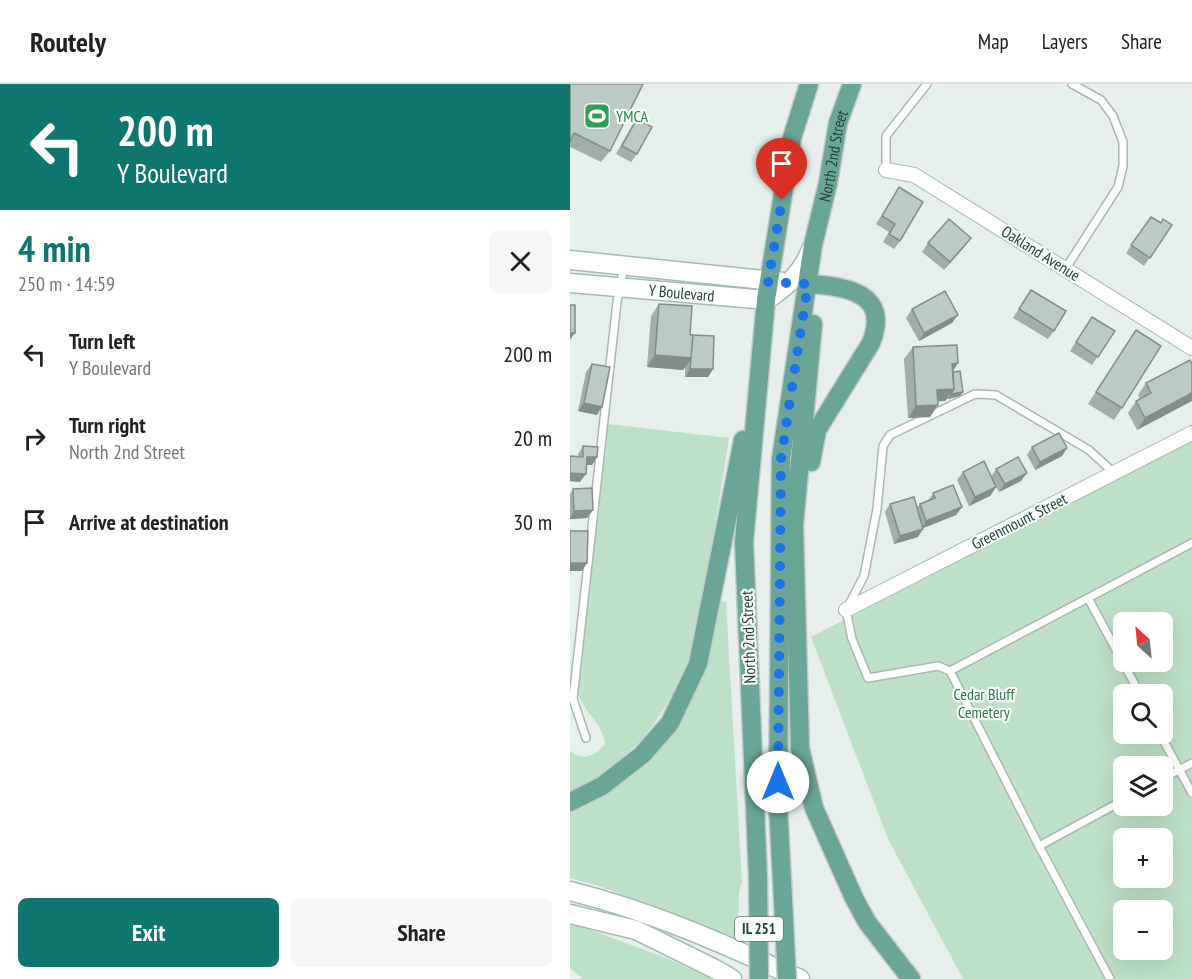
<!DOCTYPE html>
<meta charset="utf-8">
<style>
body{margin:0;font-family:"PT Sans Narrow",sans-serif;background:#f6f6f6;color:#202124;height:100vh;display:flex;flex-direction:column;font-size:22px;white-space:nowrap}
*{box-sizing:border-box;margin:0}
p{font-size:20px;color:#757577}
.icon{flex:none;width:33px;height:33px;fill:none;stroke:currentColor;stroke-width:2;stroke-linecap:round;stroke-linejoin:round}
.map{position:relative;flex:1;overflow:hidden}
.details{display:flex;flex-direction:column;background:#fff;width:570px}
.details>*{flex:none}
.top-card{background:#0f766e;color:#fff;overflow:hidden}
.needle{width:39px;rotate:333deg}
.fabs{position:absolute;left:543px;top:528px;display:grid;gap:12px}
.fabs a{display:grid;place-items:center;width:60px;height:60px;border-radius:9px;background:#fff;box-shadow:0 6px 24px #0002;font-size:30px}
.pin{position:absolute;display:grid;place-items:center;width:51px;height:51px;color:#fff;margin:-62px -26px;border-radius:50% 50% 50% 0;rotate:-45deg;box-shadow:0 0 6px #0007}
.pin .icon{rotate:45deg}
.me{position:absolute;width:66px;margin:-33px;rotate:0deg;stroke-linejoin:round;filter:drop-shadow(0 0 4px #0008)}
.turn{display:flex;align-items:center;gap:21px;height:126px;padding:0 18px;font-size:27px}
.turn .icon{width:78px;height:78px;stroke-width:2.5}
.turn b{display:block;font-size:42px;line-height:51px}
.round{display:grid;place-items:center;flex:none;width:63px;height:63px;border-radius:9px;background:#f6f6f6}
.summary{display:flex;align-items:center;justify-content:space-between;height:102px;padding:0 18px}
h1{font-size:36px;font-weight:700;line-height:45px;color:#0f766e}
.primary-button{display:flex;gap:12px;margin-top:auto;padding:12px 18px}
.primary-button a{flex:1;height:69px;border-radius:9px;background:#0f766e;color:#fff;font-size:24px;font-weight:700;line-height:69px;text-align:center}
.primary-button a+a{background:#f6f6f6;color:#202124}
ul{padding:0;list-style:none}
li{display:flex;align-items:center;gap:18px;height:84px;padding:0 18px}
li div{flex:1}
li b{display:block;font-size:22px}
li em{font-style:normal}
header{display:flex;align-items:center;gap:36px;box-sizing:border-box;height:84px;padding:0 30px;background:#fff;border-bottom:2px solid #e0e0e0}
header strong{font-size:28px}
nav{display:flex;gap:33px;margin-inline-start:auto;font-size:21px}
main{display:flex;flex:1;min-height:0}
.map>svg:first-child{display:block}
.green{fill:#bfe0c8;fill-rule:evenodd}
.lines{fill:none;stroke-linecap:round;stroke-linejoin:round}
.lane-casing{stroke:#a8b8b2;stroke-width:10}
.street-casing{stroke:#a8b8b2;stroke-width:16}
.secondary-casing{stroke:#a4bbb3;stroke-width:21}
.primary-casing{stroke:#c2cac8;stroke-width:21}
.lane{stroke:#fff;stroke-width:7}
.street{stroke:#fff;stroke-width:14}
.secondary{stroke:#fff;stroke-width:18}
.primary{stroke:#6aa597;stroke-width:18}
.primary-bridge-casing{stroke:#c2cac8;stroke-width:21;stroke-linecap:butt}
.primary-bridge{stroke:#6aa597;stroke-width:18}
.wall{fill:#a1aea9}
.shaded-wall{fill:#838d89}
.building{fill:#bbcac4;stroke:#838d89;stroke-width:1.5}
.route{stroke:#1a73e8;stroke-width:10;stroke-dasharray:0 18}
.labels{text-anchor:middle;stroke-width:4.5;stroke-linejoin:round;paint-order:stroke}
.shield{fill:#f7fbf9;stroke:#637a73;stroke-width:1.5}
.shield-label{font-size:15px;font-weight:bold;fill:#24423a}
.leisure-label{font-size:16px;fill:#27864d;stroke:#f7fbf9;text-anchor:start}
.street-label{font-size:16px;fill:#24423a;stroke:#f7fbf9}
.park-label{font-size:16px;fill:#2d7a4c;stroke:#f7fbf9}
</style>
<header>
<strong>Routely</strong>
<nav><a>Map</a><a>Layers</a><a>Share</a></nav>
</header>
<main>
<section class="details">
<div class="top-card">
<div class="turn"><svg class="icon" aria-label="left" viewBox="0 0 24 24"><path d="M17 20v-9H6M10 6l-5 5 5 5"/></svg><div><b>200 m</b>Y Boulevard</div></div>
</div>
<div class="summary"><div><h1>4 min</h1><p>250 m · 14:59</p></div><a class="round"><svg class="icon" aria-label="close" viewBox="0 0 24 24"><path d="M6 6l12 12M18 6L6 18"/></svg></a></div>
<ul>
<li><svg class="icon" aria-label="left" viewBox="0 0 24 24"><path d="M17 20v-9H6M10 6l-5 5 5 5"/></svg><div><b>Turn left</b><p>Y Boulevard</p></div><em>200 m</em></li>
<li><svg class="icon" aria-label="right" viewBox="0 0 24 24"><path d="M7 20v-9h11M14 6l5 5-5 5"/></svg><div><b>Turn right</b><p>North 2nd Street</p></div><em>20 m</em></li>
<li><svg class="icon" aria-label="arrive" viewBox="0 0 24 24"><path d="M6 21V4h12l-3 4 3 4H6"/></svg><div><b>Arrive at destination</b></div><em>30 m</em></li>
</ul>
<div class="primary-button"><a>Exit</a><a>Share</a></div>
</section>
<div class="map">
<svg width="622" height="895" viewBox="0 0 622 895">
<rect width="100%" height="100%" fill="#e6efeb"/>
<g class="green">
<path d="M38 340 159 354 130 536 120 573 106 605 90 631 72 656 28 694 0 709V667C14 678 25 672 35 660 34 641 14 628 8 610Z"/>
<path d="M622 357V895H393L318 755 241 553ZM554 538H592V578H554ZM554 610H592V650H554ZM554 682H592V722H554ZM554 754H592V794H554ZM554 826H592V866H554Z"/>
<polygon points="151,517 156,518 172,799 169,807 168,855 29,802 0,794 0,728 14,723 51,699 84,669 138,566"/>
<polygon points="0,838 101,876 143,895 13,895 0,884"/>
</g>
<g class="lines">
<defs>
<g id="lane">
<polyline points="316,86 316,52 357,0"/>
<polyline points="496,184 548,103 553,82 553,58 543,32 531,16 502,0"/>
<polyline points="518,514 570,610"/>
<polyline points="380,587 368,582 298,594 282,555 276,526 294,492 307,425 313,362 320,351 405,310 426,311 519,366 544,389"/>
<polyline points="590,650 622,709"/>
<polyline points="16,654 3,615 47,218 54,182"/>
<polyline points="592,695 622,679"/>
<polyline points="469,762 554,716"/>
<polyline points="540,895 469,762 380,587 622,459"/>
</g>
<g id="street">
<polyline points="316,86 344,91 622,264"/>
<polyline points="276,526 622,349"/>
</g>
<g id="secondary">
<polyline points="0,176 213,198"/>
<path id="s1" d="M0 199 196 216C216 204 232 188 241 166"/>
<path d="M0 807C80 827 155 860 230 895"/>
<polyline points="0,830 66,846 147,886 162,895"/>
</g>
<g id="primary">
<path d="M238 200C276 202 321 209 301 259L247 346 241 378"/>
<polyline points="243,240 224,441 230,664 244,724 284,814 297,838 341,895"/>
<polyline points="0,718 32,702 72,671 100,639 128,580 173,356"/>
<polyline points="188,794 174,458 196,216 222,54 239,0"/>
<path id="s2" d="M212 797 208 721 211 375 243 161 258 99 268 39 282 0"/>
</g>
</defs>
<use href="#lane" class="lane-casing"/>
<use href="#street" class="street-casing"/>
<use href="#secondary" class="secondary-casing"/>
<use href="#primary" class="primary-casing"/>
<use href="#lane" class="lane"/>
<use href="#street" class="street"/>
<use href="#secondary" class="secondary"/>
<use href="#primary" class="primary"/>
<defs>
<g id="primary-bridge">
<polyline points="188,794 189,895"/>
<polyline points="212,797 217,895"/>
</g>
</defs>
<use href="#primary-bridge" class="primary-bridge-casing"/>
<use href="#primary-bridge" class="primary-bridge"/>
</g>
<g class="wall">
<polygon points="0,0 40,67 31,78 0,63"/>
<polygon points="67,35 67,70 61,78 46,70 61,43"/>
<polygon points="329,103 330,157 324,165 313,158 319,148 306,140"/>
<polygon points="581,133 591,139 602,141 574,182 556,169"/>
<polygon points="401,154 374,186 352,168 358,159"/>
<polygon points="461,206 484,247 478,255 443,234"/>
<polygon points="89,220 143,285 138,293 115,293 115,284 113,286 77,283 81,232"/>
<polygon points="342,225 382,239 349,257 336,234"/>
<polygon points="522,233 545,247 522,281 500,267"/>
<polygon points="566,246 552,324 544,336 518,320"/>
<polygon points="343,263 388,279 383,287 393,308 390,312 378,315 378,314 375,317 368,317 360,333 338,334 334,275"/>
<polygon points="620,276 567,346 558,329 566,317 570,315 568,311 576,299"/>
<polygon points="22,280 27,331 8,327 16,288"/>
<polygon points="13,362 27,373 22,381 16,381 10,398 0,397 0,372 8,373 8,370"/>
<polygon points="462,363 497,364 492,372 465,386 457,371"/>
<polygon points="426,385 451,397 429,408 426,403 420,412 399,422 387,396 393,388 421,393"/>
<polygon points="3,405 23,426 17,434 0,435 0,410"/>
<polygon points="363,409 392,423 386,431 353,444 348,453 324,460 315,428 320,420 347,423 350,420 358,417"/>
</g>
<g class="shaded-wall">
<polygon points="401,154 395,162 374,186 380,178"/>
<polygon points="388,231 382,239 349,257 354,249"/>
<polygon points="0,249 5,249 0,256"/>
<polygon points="85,271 122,274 113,286 77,283"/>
<polygon points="388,279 380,291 382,280"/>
<polygon points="120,285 143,285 138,293 115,293"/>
<polygon points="384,305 375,317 359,318 367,306"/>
<polygon points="393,308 390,312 378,315 381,310"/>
<polygon points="622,309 622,317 567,346 575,334"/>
<polygon points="14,319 32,323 27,331 8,327"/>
<polygon points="368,321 360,333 338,334 346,322"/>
<polygon points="497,364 492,372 465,386 470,378"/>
<polygon points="17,373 27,373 22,381 11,381"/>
<polygon points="0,389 16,390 10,398 0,397"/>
<polygon points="457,389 451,397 429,408 435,400"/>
<polygon points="426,403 420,412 399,422 405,413"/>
<polygon points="392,423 386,431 351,445 356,437"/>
<polygon points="23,426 17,434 0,435 0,434 4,427"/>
<polygon points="353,445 348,453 324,460 330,452"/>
<polygon points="0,479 17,479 12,487 0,487"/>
</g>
<g class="building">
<polygon points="0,0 73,0 40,67 4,49 0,58"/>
<polygon points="67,35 82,43 67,70 52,62"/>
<polygon points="329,103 353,118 330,157 319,150 325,140 312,132"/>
<polygon points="581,133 591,139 593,135 602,141 580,174 561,161"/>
<polygon points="379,135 401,154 380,178 358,159"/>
<polygon points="461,206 496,227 484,247 449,225"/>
<polygon points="375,207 388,231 354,249 342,225"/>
<polygon points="89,220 122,222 120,251 123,251 122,274 85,271"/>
<rect x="0" y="221" width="5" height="28"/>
<polygon points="522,233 545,247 528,273 506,258"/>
<polygon points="566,246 591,262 552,324 526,308"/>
<polygon points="121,251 144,252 143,285 120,285 123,251"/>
<polygon points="387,261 388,279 382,280 384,305 367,306 368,321 346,322 343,263"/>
<polygon points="620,276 622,280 622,309 575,334 566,317 581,309 576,299"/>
<polygon points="22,280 40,283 32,323 14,319"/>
<polygon points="390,287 393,308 381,310 384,305 383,288"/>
<polygon points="489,349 497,364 470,378 462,363"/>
<polygon points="13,362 28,363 27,373 17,373 16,390 0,389 0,372 13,373"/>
<polygon points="448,373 457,389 435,400 426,385"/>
<polygon points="414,377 426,403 405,413 393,388"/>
<polygon points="383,401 392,423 356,437 350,420 365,414 363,409"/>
<polygon points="22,404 23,426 4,427 3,405"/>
<polygon points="344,413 353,445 330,452 320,420"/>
<polygon points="0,447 18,447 17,479 0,479"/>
</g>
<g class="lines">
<polyline class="route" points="208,698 211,375 238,200 198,198 212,116"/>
</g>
<defs>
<symbol id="stadium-square" viewBox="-11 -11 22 22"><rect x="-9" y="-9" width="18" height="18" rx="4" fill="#2e9e5b" stroke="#f7fbf9"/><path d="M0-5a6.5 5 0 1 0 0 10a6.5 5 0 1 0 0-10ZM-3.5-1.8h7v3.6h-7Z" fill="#fff"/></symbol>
</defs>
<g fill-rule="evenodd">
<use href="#stadium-square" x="12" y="17" width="30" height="30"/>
</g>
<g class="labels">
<rect class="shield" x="165" y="833" width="48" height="24" rx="4.5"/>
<g class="shield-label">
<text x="189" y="850">IL 251</text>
</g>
<g class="leisure-label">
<text x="46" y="38">YMCA</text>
</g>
<g class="street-label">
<text dy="6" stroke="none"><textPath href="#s2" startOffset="730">North 2nd Street</textPath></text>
<text transform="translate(471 169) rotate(32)" y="6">Oakland Avenue</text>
<text dy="6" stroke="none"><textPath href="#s1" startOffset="112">Y Boulevard</textPath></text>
<text transform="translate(449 437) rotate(-27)" y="6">Greenmount Street</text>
<text transform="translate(178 553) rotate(-92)" y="6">North 2nd Street</text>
</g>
<g class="park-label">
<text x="414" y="616">Cedar Bluff<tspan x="414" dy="18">Cemetery</tspan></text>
</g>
</g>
</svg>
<div class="fabs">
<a><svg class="needle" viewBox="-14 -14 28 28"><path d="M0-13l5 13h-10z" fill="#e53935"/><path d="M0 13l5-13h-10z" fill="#757577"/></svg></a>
<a><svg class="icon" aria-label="search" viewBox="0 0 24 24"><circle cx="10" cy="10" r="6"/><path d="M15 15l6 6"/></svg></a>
<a><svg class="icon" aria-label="layers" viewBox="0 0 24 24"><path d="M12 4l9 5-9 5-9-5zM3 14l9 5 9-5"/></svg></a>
<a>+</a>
<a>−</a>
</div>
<div class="pin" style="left:212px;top:116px;background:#d93025"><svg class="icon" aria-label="arrive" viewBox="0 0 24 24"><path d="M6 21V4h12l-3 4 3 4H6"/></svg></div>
<svg class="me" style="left:208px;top:698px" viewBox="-20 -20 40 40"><circle r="19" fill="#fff"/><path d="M0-13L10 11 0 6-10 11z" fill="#1a73e8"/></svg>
</div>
</main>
